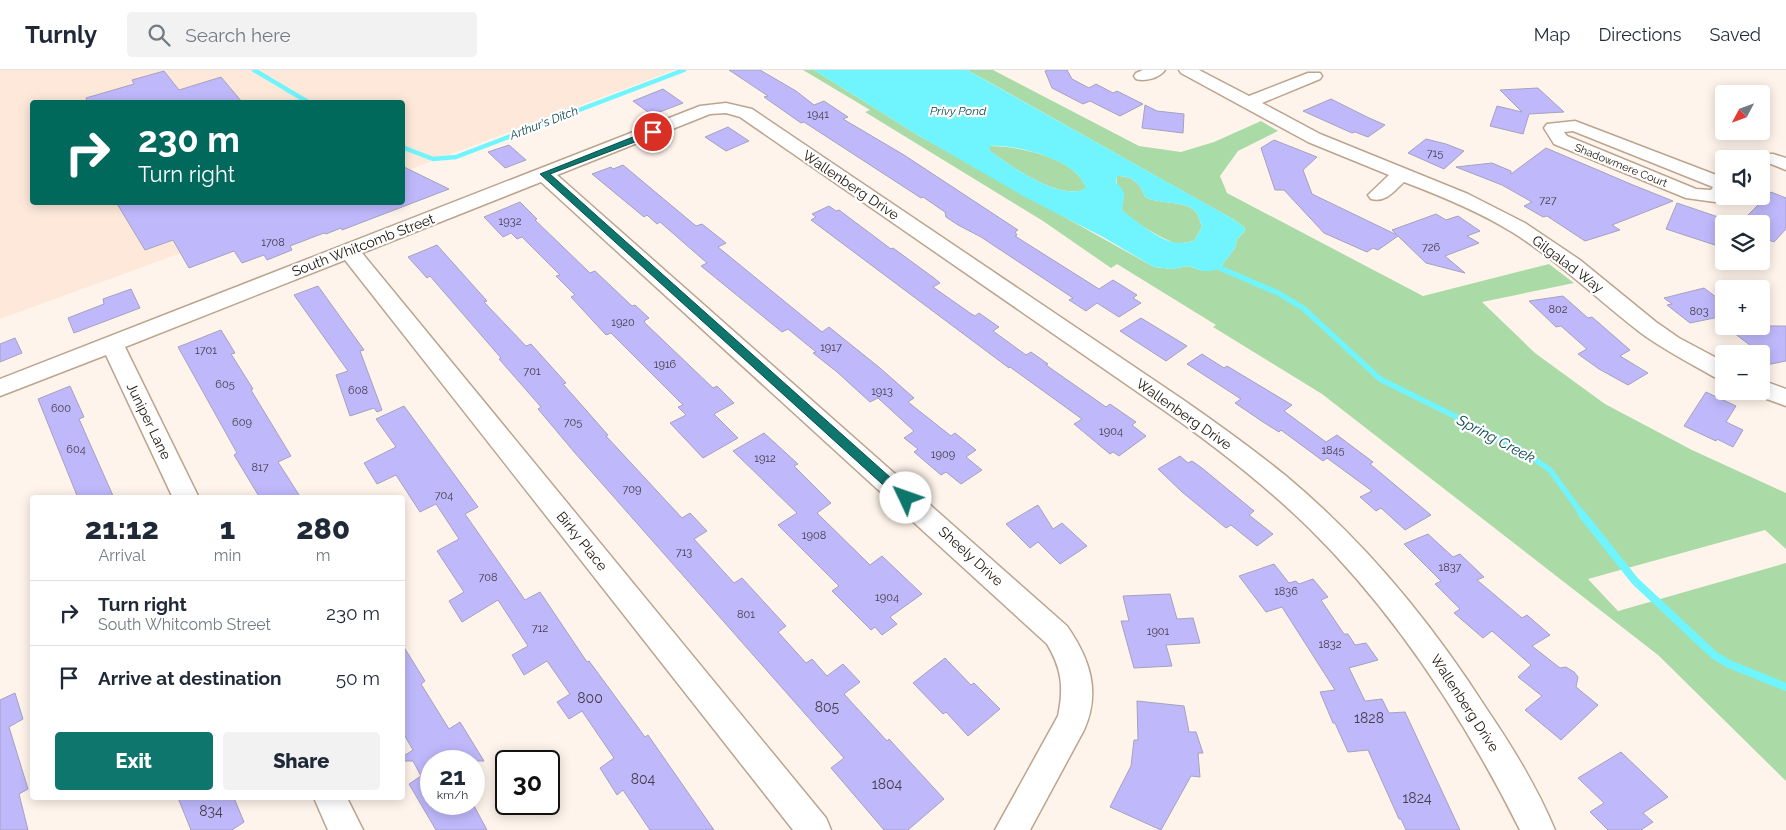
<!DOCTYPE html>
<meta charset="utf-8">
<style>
body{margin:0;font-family:Raleway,sans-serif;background:#f2f2f3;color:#1f2937;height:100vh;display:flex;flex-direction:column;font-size:19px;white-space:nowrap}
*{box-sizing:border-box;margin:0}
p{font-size:16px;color:#747a83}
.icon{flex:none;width:28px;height:28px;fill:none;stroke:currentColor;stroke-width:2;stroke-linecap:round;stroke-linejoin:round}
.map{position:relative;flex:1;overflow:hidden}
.sheet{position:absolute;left:30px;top:425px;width:375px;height:305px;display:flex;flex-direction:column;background:#fff;border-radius:5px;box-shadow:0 2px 12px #0003}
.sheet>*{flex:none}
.banner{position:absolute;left:30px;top:30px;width:375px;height:105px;border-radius:5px;box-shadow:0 2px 12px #0003;background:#00695c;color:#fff;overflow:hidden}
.needle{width:32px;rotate:229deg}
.fabs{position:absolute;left:1715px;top:15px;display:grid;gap:10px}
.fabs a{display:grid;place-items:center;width:55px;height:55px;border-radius:5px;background:#fff;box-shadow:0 2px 12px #0003;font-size:25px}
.speed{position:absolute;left:420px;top:680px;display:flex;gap:10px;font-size:25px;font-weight:700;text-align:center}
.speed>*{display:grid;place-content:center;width:65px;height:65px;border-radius:50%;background:#fff;box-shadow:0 2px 12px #0003;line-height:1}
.speed small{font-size:12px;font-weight:400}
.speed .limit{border:2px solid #111;border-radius:8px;background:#fff;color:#111}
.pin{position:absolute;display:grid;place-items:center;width:42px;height:42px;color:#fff;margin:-21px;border:2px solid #fff;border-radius:50%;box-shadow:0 1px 5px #0007}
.me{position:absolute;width:55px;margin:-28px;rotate:312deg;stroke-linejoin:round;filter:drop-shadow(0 0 4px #0008)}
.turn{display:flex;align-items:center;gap:18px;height:105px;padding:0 25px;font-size:22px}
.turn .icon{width:65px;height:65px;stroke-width:2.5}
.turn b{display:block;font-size:35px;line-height:42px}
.eta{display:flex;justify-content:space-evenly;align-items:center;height:85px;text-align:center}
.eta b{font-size:30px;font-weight:800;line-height:35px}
.button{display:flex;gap:10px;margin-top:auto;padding:10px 25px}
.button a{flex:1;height:58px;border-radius:5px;background:#0f766e;color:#fff;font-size:20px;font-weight:800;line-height:58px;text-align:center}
.button a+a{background:#f2f2f3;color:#1f2937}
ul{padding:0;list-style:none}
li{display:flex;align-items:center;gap:15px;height:65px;padding:0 25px;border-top:1px solid #e0e1e3}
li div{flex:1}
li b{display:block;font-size:19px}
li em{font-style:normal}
header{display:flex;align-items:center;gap:30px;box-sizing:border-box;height:70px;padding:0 25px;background:#fff;border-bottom:1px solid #e0e1e3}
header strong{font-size:24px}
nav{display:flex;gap:28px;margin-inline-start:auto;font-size:18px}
.search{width:350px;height:45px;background:#f2f2f3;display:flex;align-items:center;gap:12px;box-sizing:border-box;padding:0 18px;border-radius:5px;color:#747a83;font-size:19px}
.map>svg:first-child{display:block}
.education{fill:#fde8d9}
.green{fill:#aadba7}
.water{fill:#70f4fe;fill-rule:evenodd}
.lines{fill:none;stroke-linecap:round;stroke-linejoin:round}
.stream-far2{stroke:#70f4fe;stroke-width:4.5}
.stream-far1{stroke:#70f4fe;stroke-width:5.5}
.stream{stroke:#70f4fe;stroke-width:8}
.building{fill:#bfb8fb;stroke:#a4a2bf}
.minor-casing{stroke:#bca48e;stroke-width:3}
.minor{fill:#fff;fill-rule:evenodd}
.route{fill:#0f766e;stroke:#0a4d48}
.labels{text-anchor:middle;stroke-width:4.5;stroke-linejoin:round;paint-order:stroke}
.number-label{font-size:11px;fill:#453d47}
.far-street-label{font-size:11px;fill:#1c140b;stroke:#fff}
.far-water-label{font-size:12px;font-style:italic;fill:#09484c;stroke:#fff}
.street-label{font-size:14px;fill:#1c140b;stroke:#fff}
.near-number-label{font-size:14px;fill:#453d47}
.water-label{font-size:15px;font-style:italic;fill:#09484c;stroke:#fff}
</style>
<header>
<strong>Turnly</strong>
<div class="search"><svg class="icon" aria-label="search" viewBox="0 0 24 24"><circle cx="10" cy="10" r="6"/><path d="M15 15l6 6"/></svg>Search here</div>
<nav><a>Map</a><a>Directions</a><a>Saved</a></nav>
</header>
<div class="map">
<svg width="1786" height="760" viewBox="0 0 1786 760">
<rect width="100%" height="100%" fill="#fff4eb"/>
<polygon class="education" points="0,0 674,0 403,102 402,32 32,32 32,132 318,133 0,249"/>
<g class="green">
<path d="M803 0H814L916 64 1154 197 1172 199 1188 196 1203 201 1220 198 1235 178 1237 169 1244 162 1245 158 1233 149C1144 100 1056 49 967 0H993L1139 76 1181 82 1214 72 1261 51 1278 61 1238 81 1220 106 1227 123 1423 226 1549 194 1574 213 1482 232 1535 283 1605 334 1692 380 1786 423V479L1765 460 1588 509 1618 541 1786 493V711L1658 585 1322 324 1213 257 1216 255 1117 194 1111 198 1043 151 865 42 870 40Z"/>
<path d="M990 76C1015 76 1060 85 1078 105 1081 108 1084 114 1087 118 1062 133 1011 96 990 81Z"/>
<path d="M1117 106C1132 105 1141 114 1145 127 1160 135 1186 130 1196 142 1199 145 1200 153 1202 157L1194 171C1188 172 1181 174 1175 173 1164 170 1128 149 1122 140 1118 134 1116 113 1117 106Z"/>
</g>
<path class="water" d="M814 0H967L1233 149 1245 158 1244 162 1237 169 1235 178 1220 198 1212 201H1203L1188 196 1172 199 1154 197 1103 167 1025 127 916 64ZM990 76C1013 74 1062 87 1078 105 1081 108 1084 114 1086 118 1062 133 1011 96 990 81ZM1117 106C1132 105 1141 114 1145 127 1160 135 1186 130 1196 142 1199 145 1200 153 1202 157L1194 171C1189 172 1183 173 1178 173 1161 172 1136 151 1122 140 1124 126 1128 123 1116 113Z"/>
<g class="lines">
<g class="stream-far2">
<polyline points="254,0 308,32"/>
<polyline points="402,77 433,89 456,87 684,0"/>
</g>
<polyline class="stream-far1" points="1220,198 1278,223 1303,238 1380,309 1517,377 1550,400 1582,444"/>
<polyline class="stream" points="1581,443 1635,511 1714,585 1729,594 1786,617"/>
</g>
<g class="building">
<polygon points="729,0 760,0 796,21 814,35 824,31 848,47 843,49 904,85 1018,160 1015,162 1017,165 1015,166 1099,219 1113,210 1137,225 1133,228 1141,233 1119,247 1097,233 1086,241 1069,230 1073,228 981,167 958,155 946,147 945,142 923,127 921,128 804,52 801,53 764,27 768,26"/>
<polygon points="1048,0 1067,0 1072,9 1089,18 1096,14 1113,23 1117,21 1143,34 1120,46 1090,31 1083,34 1052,18 1045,1"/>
<polygon points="164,1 179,20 221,7 242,32 87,32 86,28 134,14 132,10"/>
<polygon points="1538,18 1564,42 1529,44 1523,64 1490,56 1497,36 1522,42 1500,20"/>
<polygon points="663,19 683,33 652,45 633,31"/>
<polygon points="1331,29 1367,47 1385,55 1368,67 1355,62 1352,63 1303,41"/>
<polygon points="1145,35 1157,41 1184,44 1183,63 1142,58"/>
<polygon points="728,57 749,71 726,81 705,67"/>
<polygon points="1426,69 1446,74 1464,81 1444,99 1408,83"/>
<polygon points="1274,70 1317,87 1303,100 1312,124 1397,165 1392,160 1436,144 1446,150 1458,146 1480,161 1467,166 1479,173 1445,186 1465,203 1426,193 1398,166 1378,180 1373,178 1367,182 1324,163 1284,120 1275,120 1261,78"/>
<polygon points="509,75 526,90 505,98 488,82"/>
<polygon points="1546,78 1633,115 1673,131 1612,155 1620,160 1585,171 1547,146 1543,147 1524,136 1532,132 1502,115 1456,97 1492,93 1511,101 1511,104"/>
<polygon points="623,95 696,156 702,154 726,173 718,177 822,262 829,257 880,298 914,328 908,332 951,366 955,363 976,380 966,387 982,400 961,414 946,402 941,405 914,382 918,379 904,368 914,361 878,328 870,332 837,302 813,283 816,282 788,259 782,262 701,196 707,193 660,152 657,154 647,145 644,147 592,104 611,97 613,99"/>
<polygon points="402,96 449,119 342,160 341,158 326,164 324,163 290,176 292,180 267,190 264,185 242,193 234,181 189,198 173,170 145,180 116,132 402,132"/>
<polygon points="1771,122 1786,128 1786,159 1774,172 1761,167 1761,154 1739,154"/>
<polygon points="520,132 537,149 535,150 590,203 595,201 632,236 635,235 649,248 644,251 645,253 713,318 717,316 734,333 714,344 738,368 703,388 670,353 686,345 678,337 683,335 611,263 606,265 571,227 575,225 556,206 560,205 522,167 517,169 511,163 503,167 484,147"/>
<polygon points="1677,133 1724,149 1724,178 1666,159"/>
<polygon points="829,136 836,141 839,140 891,179 893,178 934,208 940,213 933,217 970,243 975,246 979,243 999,257 993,261 1026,285 1031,282 1048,294 1046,295 1106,337 1110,334 1136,352 1132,355 1146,366 1119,386 1113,382 1110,384 1074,354 1082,349 1010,297 1009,298 811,150 816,147 812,144"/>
<polygon points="437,175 487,231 484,232 526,276 531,274 566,313 563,314 608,365 606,366 682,448 690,443 707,461 694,469 734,513 742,508 786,556 778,562 806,593 812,589 827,606 843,594 860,612 844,624 887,671 889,669 944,729 908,760 884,760 831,698 844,688 575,383 538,339 541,337 499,289 501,288 430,206 427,208 408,187"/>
<polygon points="318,216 364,280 360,281 382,340 377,342 374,338 350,346 336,305 348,301 294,225"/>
<polygon points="1704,218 1724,233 1724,246 1690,253 1667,235 1672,234 1664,228"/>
<polygon points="131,219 140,238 74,263 68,248 104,234 103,229"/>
<polygon points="1563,226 1588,248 1592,247 1630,280 1620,286 1648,303 1628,315 1599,299 1578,284 1587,279 1561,256 1556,257 1529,231"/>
<polygon points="1141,248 1187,276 1166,291 1120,261"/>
<polygon points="1725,256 1786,256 1786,291 1766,295 1761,292 1761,284 1751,284 1744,278 1751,276"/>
<polygon points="221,260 235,283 231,284 253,319 251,320 291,386 278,392 301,428 260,428 234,385 237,383 178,277"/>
<polygon points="15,268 22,283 0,292 0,274"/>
<polygon points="1202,284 1224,298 1227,296 1292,335 1284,341 1326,372 1337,365 1373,392 1370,394 1431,445 1405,460 1381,438 1376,441 1360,427 1372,421 1327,388 1323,391 1281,360 1279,362 1263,352 1235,333 1241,329 1187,294"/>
<polygon points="70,316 84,347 79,349 114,428 78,428 38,329"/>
<polygon points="1706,322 1736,336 1726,352 1743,360 1733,377 1717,369 1716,371 1684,356"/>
<polygon points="404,336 478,437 465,444 525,530 540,522 587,592 589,591 645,667 648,665 714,760 650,760 623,720 617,725 600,698 614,688 582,641 569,649 557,632 570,624 547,591 524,605 512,585 528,576 498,530 462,552 449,531 464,522 437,481 459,469 436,434 420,442 396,405 377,414 364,393 396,377 376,349"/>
<polygon points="764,363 798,394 794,396 831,433 817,443 870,495 882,486 922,524 890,547 897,554 882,565 875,557 871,560 832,521 839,516 778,455 797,443 733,381"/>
<polygon points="1180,386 1188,393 1192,391 1202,398 1254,441 1249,445 1273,464 1257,476 1231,455 1226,458 1182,422 1158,399"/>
<polygon points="1038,435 1053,459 1062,453 1087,476 1060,494 1038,472 1030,478 1006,454"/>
<polygon points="1428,464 1453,487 1460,484 1484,507 1477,510 1522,548 1527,545 1550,565 1532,576 1560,598 1566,597 1574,602 1578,607 1576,617 1598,635 1561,670 1525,640 1542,626 1518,607 1531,595 1492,561 1483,568 1454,543 1460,539 1435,514 1441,511 1404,474"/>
<polygon points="1274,494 1289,513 1296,511 1299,514 1313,509 1328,527 1321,530 1344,564 1348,564 1355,575 1366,573 1378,590 1349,598 1365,631 1382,629 1389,643 1405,642 1460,760 1406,760 1401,749 1399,749 1368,680 1348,682 1335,653 1333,653 1320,622 1335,620 1282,537 1266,542 1239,506"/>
<polygon points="1170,524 1177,549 1193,548 1200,573 1166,575 1172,596 1134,598 1121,551 1129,551 1123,526"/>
<polygon points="402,574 425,611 421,614 449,659 460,652 484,691 431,691 431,734 473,734 487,760 436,760 409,714 421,706 413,691 402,691 402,687 413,680 402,661"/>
<polygon points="945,588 971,615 974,613 1000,639 968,666 946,642 943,644 913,613"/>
<polygon points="15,623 23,649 9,657 28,719 19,724 28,760 0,760 0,630"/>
<polygon points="1137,631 1184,636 1189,662 1196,662 1203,683 1198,683 1200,707 1191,706 1161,760 1110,737 1131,696 1134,670 1138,670"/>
<polygon points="1621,682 1668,727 1643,743 1653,752 1641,760 1608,760 1590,742 1604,733 1578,708"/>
<polygon points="178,728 234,728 244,752 232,760 191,760"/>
</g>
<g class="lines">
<defs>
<g id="minor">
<path d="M1143 0H1165C1159 8 1145 12 1136 9L1134 6 1136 3Z"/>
<path d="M1179 0H1199L1249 26 1308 3H1320L1322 6 1320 9 1262 33 1320 64 1468 124 1525 153 1580 190 1656 252 1679 268 1724 292V310L1716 308C1690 293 1664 280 1641 263 1597 229 1558 191 1512 162 1478 141 1441 126 1404 112 1394 121 1386 133 1371 129L1368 125 1389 105 1308 72 1181 3Z"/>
<path d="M726 33 752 39 1182 329C1218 354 1253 379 1286 406 1365 472 1431 552 1486 638 1512 676 1537 717 1555 760H1520C1465 650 1397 545 1309 458 1265 415 1216 377 1165 341L740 47 726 43 710 44 557 105 1067 556C1090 589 1101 622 1084 660L1030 760H995L1058 646C1064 618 1062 599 1047 574L541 112 362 183 826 748 831 760H793L345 190 125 277 199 428H173L106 285 0 326V309L700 36Z"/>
<path d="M1575 51 1724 108V126H1726L1722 130 1715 132 1686 128 1554 74 1544 58 1547 54ZM1573 61 1713 117 1711 120 1696 119 1567 66 1564 62Z"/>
<polygon points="1761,84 1773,84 1786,88 1786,100 1771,94 1761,94 1761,89 1752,89 1755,85"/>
<polygon points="1761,310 1786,319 1786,336 1753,324 1751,321 1761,321"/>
<polygon points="314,728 347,728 363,760 328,760"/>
</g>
</defs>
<use href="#minor" class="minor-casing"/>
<use href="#minor" class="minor"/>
</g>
<polygon class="route" points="653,59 656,60 656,64 550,104 910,425 912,428 910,432 902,432 540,104"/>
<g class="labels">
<g class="number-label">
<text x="818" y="48">1941</text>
<text x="1435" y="87">715</text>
<text x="1548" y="134">727</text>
<text x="510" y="155">1932</text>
<text x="273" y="176">1708</text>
<text x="1431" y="181">726</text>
<text x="1558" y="243">802</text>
<text x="1699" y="245">803</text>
<text x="623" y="256">1920</text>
<text x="831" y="281">1917</text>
<text x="206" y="284">1701</text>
<text x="665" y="298">1916</text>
<text x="532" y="305">701</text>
<text x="225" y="318">605</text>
<text x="358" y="324">608</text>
<text x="882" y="325">1913</text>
<text x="61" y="342">600</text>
<text x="242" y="356">609</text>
<text x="573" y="356">705</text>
<text x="1111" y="365">1904</text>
<text x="76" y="383">604</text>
<text x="1333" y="384">1845</text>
<text x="943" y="388">1909</text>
<text x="765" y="392">1912</text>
<text x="260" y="401">817</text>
<text x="632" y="423">709</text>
<text x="444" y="429">704</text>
<text x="814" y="469">1908</text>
<text x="684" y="486">713</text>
<text x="1450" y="501">1837</text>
<text x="488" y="511">708</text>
<text x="1286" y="525">1836</text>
<text x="887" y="531">1904</text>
<text x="746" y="548">801</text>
<text x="540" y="562">712</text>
<text x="1158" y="565">1901</text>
<text x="1330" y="578">1832</text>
</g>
<g class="far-street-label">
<text transform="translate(1621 95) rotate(22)" y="4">Shadowmere Court</text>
</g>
<g class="far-water-label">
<text x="958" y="45">Privy Pond</text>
<text transform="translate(544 53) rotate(-21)" y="4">Arthur's Ditch</text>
</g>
<g class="street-label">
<text transform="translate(851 115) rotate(34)" y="5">Wallenberg Drive</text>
<text transform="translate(363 175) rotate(-21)" y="5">South Whitcomb Street</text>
<text transform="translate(1568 194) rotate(37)" y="5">Gilgalad Way</text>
<text transform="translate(1184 344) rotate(35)" y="5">Wallenberg Drive</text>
<text transform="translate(149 351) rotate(64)" y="5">Juniper Lane</text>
<text transform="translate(582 471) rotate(51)" y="5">Birky Place</text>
<text transform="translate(971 486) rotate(42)" y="5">Sheely Drive</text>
<text transform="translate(1465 633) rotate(57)" y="5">Wallenberg Drive</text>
</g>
<g class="near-number-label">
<text x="590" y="633">800</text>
<text x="827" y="642">805</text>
<text x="1369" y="653">1828</text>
<text x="643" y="714">804</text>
<text x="887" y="719">1804</text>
<text x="1417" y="733">1824</text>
<text x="211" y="746">834</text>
</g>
<g class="water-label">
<text transform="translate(1496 369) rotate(28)" y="5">Spring Creek</text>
</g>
</g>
</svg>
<div class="fabs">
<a><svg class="needle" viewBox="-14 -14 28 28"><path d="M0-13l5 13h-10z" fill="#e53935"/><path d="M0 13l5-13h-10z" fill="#747a83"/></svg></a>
<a><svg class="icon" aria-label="sound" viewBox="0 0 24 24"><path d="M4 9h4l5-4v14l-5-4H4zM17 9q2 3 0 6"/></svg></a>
<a><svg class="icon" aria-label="layers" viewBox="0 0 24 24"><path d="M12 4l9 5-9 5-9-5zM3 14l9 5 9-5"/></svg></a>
<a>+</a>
<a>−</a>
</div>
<div class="speed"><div>21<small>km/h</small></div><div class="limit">30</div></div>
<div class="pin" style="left:653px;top:62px;background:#d93025"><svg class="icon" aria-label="arrive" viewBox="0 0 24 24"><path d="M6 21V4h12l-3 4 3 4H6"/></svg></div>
<svg class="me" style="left:906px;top:428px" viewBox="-20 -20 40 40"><circle r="19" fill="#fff"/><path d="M0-13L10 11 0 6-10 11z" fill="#0f766e"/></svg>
<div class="banner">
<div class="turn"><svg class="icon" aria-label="right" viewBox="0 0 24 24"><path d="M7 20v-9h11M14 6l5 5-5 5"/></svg><div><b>230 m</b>Turn right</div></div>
</div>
<section class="sheet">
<div class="eta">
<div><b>21:12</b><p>Arrival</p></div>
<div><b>1</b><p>min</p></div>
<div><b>280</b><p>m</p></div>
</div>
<ul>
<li><svg class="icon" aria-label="right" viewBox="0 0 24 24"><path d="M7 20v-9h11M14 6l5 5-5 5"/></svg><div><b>Turn right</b><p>South Whitcomb Street</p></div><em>230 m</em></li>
<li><svg class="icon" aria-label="arrive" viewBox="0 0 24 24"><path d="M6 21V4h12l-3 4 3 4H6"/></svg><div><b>Arrive at destination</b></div><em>50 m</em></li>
</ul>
<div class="button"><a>Exit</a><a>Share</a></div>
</section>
</div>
